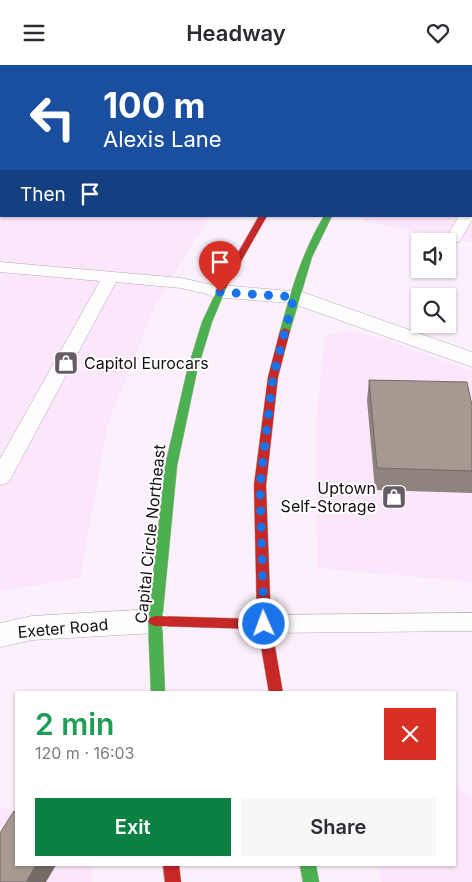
<!DOCTYPE html>
<meta charset="utf-8">
<style>
body{margin:0;font-family:Inter,sans-serif;background:#f7f7f7;color:#2b2b33;height:100vh;display:flex;flex-direction:column;font-size:19px;white-space:nowrap}
*{box-sizing:border-box;margin:0}
p{font-size:16px;color:#7c7c81}
.icon{flex:none;width:28px;height:28px;fill:none;stroke:currentColor;stroke-width:2;stroke-linecap:round;stroke-linejoin:round}
.map{position:relative;flex:1;overflow:hidden}
.sheet{position:absolute;left:15px;top:626px;width:441px;height:175px;display:flex;flex-direction:column;background:#fff;border-radius:0px;box-shadow:0 1px 4px #0004}
.sheet>*{flex:none}
.hud{position:absolute;left:0px;top:0px;width:472px;height:152px;box-shadow:0 1px 4px #0004;background:#1a4fa0;color:#fff;overflow:hidden}
.fabs{position:absolute;left:411px;top:168px;display:grid;gap:10px}
.fabs a{display:grid;place-items:center;width:45px;height:45px;border-radius:0px;background:#fff;box-shadow:0 1px 4px #0004;font-size:25px}
.pin{position:absolute;display:grid;place-items:center;width:42px;height:42px;color:#fff;margin:-51px -21px;border-radius:50% 50% 50% 0;rotate:-45deg;box-shadow:0 0 5px #0007}
.pin .icon{rotate:45deg}
.me{position:absolute;width:55px;margin:-28px;rotate:358deg;stroke-linejoin:round;filter:drop-shadow(0 0 4px #0008)}
.turn{display:flex;align-items:center;gap:18px;height:105px;padding:0 20px;font-size:22px}
.turn .icon{width:65px;height:65px;stroke-width:2.5}
.turn b{display:block;font-size:35px;line-height:42px}
.then{display:flex;align-items:center;height:48px;padding:0 20px;background:#0003;gap:10px;font-size:19px}
.round{display:grid;place-items:center;flex:none;width:52px;height:52px;border-radius:0px;background:#f7f7f7}
.summary{display:flex;align-items:center;justify-content:space-between;height:85px;padding:0 20px}
h1{font-size:30px;font-weight:600;line-height:38px;color:#1e9e55}
.primary-button{display:flex;gap:10px;margin-top:auto;padding:10px 20px}
.primary-button a{flex:1;height:58px;border-radius:0px;background:#0b8043;color:#fff;font-size:20px;font-weight:600;line-height:58px;text-align:center}
.primary-button a+a{background:#f7f7f7;color:#2b2b33}
header{display:flex;justify-content:space-between;align-items:center;height:65px;padding:0 20px;background:#fff;font-size:22px;font-weight:600}
.map>svg:first-child{display:block}
.built{fill:#fbe6fb}
.lines{fill:none;stroke-linecap:round;stroke-linejoin:round}
.lane-casing{stroke:#b3abb3;stroke-width:1}
.street-casing{stroke:#b3abb3;stroke-width:1}
.fast-casing{stroke:#bcb3ab;stroke-width:1}
.slow-casing{stroke:#bcb3ab;stroke-width:12}
.jam-casing{stroke:#bcb3ab;stroke-width:1}
.lane{fill:#fefdfe;fill-rule:evenodd}
.street{fill:#fefdfe;fill-rule:evenodd}
.fast{fill:#4caf50;fill-rule:evenodd}
.slow{stroke:#ffc107;stroke-width:11}
.jam{fill:#c62828;fill-rule:evenodd}
.wall{fill:#8f847d}
.shaded-wall{fill:#746b66}
.building{fill:#a69991;stroke:#746b66}
.route{stroke:#1a73e8;stroke-width:9;stroke-dasharray:0 16.2}
.labels{text-anchor:middle;stroke-width:4;stroke-linejoin:round;paint-order:stroke}
.poi-label{font-size:16px;fill:#140d14;stroke:#fff;text-anchor:start}
.street-label{font-size:16px;fill:#140d14;stroke:#fff}
</style>
<header><svg class="icon" aria-label="menu" viewBox="0 0 24 24"><path d="M4 6h16M4 12h16M4 18h16"/></svg>Headway<svg class="icon" aria-label="heart" viewBox="0 0 24 24"><path d="M12 20l-8-8c-3-5 5-10 8-4 3-6 11-1 8 4z"/></svg></header>
<div class="map">
<svg width="472" height="817" viewBox="0 0 472 817">
<rect width="100%" height="100%" fill="#fbf0fb"/>
<g class="built">
<polygon points="472,0 472,177 364,156 367,151 471,151"/>
<polygon points="0,20 1,151 210,151 156,238 108,358 80,513 0,526"/>
<polygon points="347,266 379,272 472,306 472,517 317,503 316,361 325,271"/>
<polygon points="455,722 472,732 472,817 382,817 378,800 455,800"/>
<polygon points="0,742 16,745 16,800 91,800 92,817 0,817"/>
</g>
<g class="lines">
<defs>
<g id="lane">
<polygon points="292,0 310,0 311,1 293,1"/>
<rect x="471" y="69" width="1" height="8"/>
<rect x="0" y="77" width="1" height="8"/>
<polygon points="472,148 472,155 459,177 448,177 445,174 459,151 471,151"/>
<polygon points="0,197 181,213 226,223 228,227 226,231 220,232 181,223 116,217 11,413 8,418 0,420 0,394 100,216 0,207"/>
<polygon points="472,548 472,566 264,568 255,565 252,559 255,553 264,550"/>
</g>
<g id="street">
<polygon points="220,220 302,227 472,287 472,302 291,238 212,232 209,227 212,222"/>
<polygon points="155,544 166,548 171,556 166,564 155,568 32,575 0,582 0,558 32,551"/>
</g>
<g id="fast">
<path d="M324 151H332L312 192 290 266 285 269 282 268 280 266C291 226 302 187 324 151Z"/>
<polygon points="223,218 227,221 212,257 197,306 177,401 162,556 165,628 151,628 148,556 165,401 187,306 202,257 219,221"/>
<polygon points="300,800 316,800 319,817 303,817"/>
</g>
<polyline id="slow" points="384,1 385,0"/>
<g id="jam">
<polygon points="259,151 267,151 227,221 226,223 220,223 219,221"/>
<polygon points="285,263 290,266 278,312 266,420 271,559 283,628 269,628 258,564 155,561 150,559 148,556 150,553 155,551 257,554 254,420 268,312 280,266"/>
<polygon points="163,800 179,800 181,817 165,817"/>
</g>
</defs>
<use href="#lane" class="lane-casing"/>
<use href="#street" class="street-casing"/>
<use href="#fast" class="fast-casing"/>
<use href="#slow" class="slow-casing"/>
<use href="#jam" class="jam-casing"/>
<use href="#lane" class="lane"/>
<use href="#street" class="street"/>
<use href="#fast" class="fast"/>
<use href="#slow" class="slow"/>
<use href="#jam" class="jam"/>
</g>
<polygon class="wall" points="369,315 472,340 472,428 375,425 367,335"/>
<g class="shaded-wall">
<polygon points="257,0 285,0 283,1 255,1"/>
<polygon points="36,800 56,800 46,817 26,817"/>
</g>
<g class="building">
<polygon points="184,0 257,0 255,1 181,1"/>
<polygon points="369,315 467,317 472,340 472,406 377,403"/>
<polygon points="14,746 16,747 16,800 36,800 26,817 0,817 0,768"/>
</g>
<g class="lines">
<polyline class="route" points="220,227 294,232 273,312 260,420 264,559"/>
</g>
<defs>
<symbol id="shop-square" viewBox="-11 -11 22 22"><rect x="-9" y="-9" width="18" height="18" rx="4" fill="#655c65" stroke="#fff"/><path d="M-5-2.5h2.3a2.7 3.5 0 0 1 5.4 0H5L5.5 6h-11ZM-1.5-2.5h3a1.5 2.3 0 0 0-3 0Z" fill="#fff"/></symbol>
</defs>
<g fill-rule="evenodd">
<use href="#shop-square" x="52" y="284" width="28" height="28"/>
<use href="#shop-square" x="380" y="418" width="28" height="28"/>
</g>
<g class="labels">
<g class="poi-label">
<text x="84" y="304">Capitol Eurocars</text>
<text x="376" y="429" text-anchor="end">Uptown<tspan x="376" dy="18">Self-Storage</tspan></text>
</g>
<g class="street-label">
<text transform="translate(150 469) rotate(-84)" y="6">Capital Circle Northeast</text>
<text transform="translate(63 563) rotate(-5)" y="6">Exeter Road</text>
</g>
</g>
</svg>
<div class="fabs">
<a><svg class="icon" aria-label="sound" viewBox="0 0 24 24"><path d="M4 9h4l5-4v14l-5-4H4zM17 9q2 3 0 6"/></svg></a>
<a><svg class="icon" aria-label="search" viewBox="0 0 24 24"><circle cx="10" cy="10" r="6"/><path d="M15 15l6 6"/></svg></a>
</div>
<div class="pin" style="left:220px;top:227px;background:#d93025"><svg class="icon" aria-label="arrive" viewBox="0 0 24 24"><path d="M6 21V4h12l-3 4 3 4H6"/></svg></div>
<svg class="me" style="left:264px;top:559px" viewBox="-20 -20 40 40"><circle r="17" fill="#1a73e8" stroke="#fff" stroke-width="3"/><path d="M0-11L8 9 0 5-8 9z" fill="#fff"/></svg>
<div class="hud">
<div class="turn"><svg class="icon" aria-label="left" viewBox="0 0 24 24"><path d="M17 20v-9H6M10 6l-5 5 5 5"/></svg><div><b>100 m</b>Alexis Lane</div></div>
<div class="then">Then<svg class="icon" aria-label="arrive" viewBox="0 0 24 24"><path d="M6 21V4h12l-3 4 3 4H6"/></svg></div>
</div>
<section class="sheet">
<div class="summary"><div><h1>2 min</h1><p>120 m · 16:03</p></div><a class="round" style="background:#d93025;color:#fff"><svg class="icon" aria-label="close" viewBox="0 0 24 24"><path d="M6 6l12 12M18 6L6 18"/></svg></a></div>
<div class="primary-button"><a>Exit</a><a>Share</a></div>
</section>
</div>
